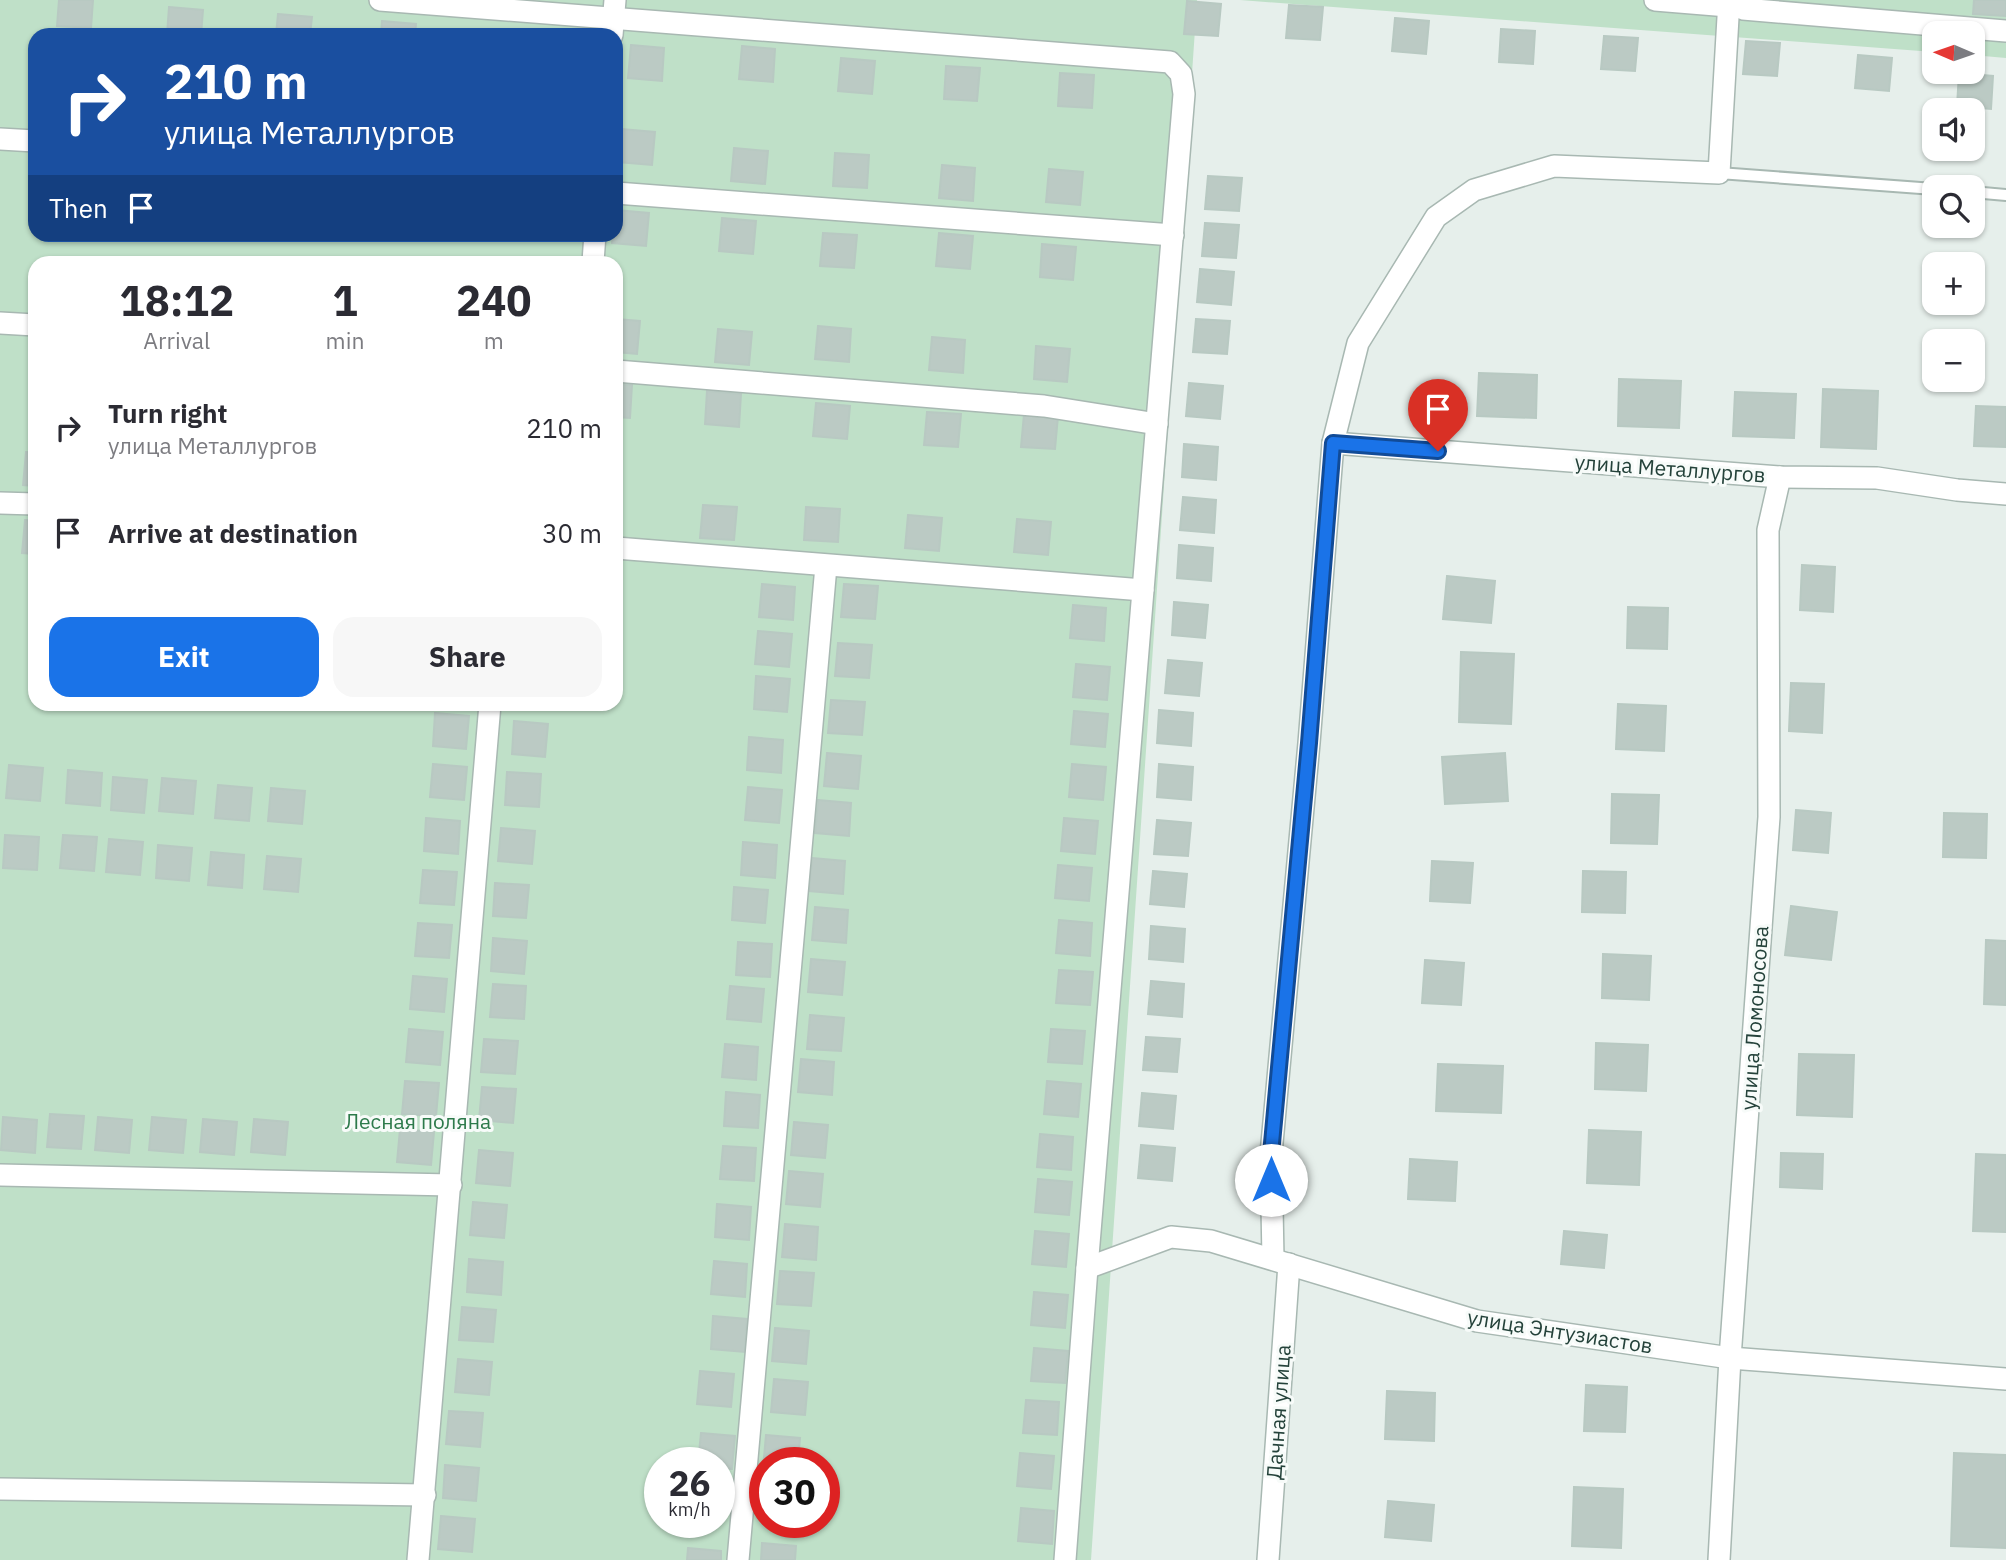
<!DOCTYPE html>
<meta charset="utf-8">
<style>
body{margin:0;font-family:"IBM Plex Sans",sans-serif;background:#f7f7f7;color:#2b2b33;height:100vh;display:flex;flex-direction:column;font-size:26px;white-space:nowrap}
*{box-sizing:border-box;margin:0}
p{font-size:23px;color:#7c7c81}
.icon{flex:none;width:38px;height:38px;fill:none;stroke:currentColor;stroke-width:2;stroke-linecap:round;stroke-linejoin:round}
.map{position:relative;flex:1;overflow:hidden}
.side{position:absolute;left:28px;top:256px;width:595px;height:455px;display:flex;flex-direction:column;background:#fff;border-radius:21px;box-shadow:0 2px 5px #0004}
.side>*{flex:none}
.hud{position:absolute;left:28px;top:28px;width:595px;height:214px;border-radius:21px;box-shadow:0 2px 5px #0004;background:#1a4fa0;color:#fff;overflow:hidden}
.needle{width:46px;rotate:272deg}
.tools{position:absolute;left:1922px;top:21px;display:grid;gap:14px}
.tools a{display:grid;place-items:center;width:63px;height:63px;border-radius:14px;background:#fff;box-shadow:0 2px 5px #0004;font-size:35px}
.speed{position:absolute;left:644px;top:1447px;display:flex;gap:14px;font-size:35px;font-weight:700;text-align:center}
.speed>*{display:grid;place-content:center;width:91px;height:91px;border-radius:50%;background:#fff;box-shadow:0 2px 5px #0004;line-height:1}
.speed small{font-size:18px;font-weight:400}
.speed .limit{border:10px solid #d22;background:#fff;color:#111}
.pin{position:absolute;display:grid;place-items:center;width:60px;height:60px;color:#fff;margin:-72px -30px;border-radius:50% 50% 50% 0;rotate:-45deg;box-shadow:0 0 7px #0007}
.pin .icon{rotate:45deg}
.me{position:absolute;width:77px;margin:-38px;rotate:0deg;stroke-linejoin:round;filter:drop-shadow(0 0 5px #0008)}
.turn{display:flex;align-items:center;gap:24px;height:147px;padding:0 21px;font-size:32px}
.turn .icon{width:91px;height:91px;stroke-width:2.5}
.turn b{display:block;font-size:49px;line-height:60px}
.then{display:flex;align-items:center;height:66px;padding:0 21px;background:#0003;gap:14px;font-size:26px}
.eta{display:flex;justify-content:space-evenly;align-items:center;height:119px;text-align:center}
.eta b{font-size:42px;font-weight:700;line-height:49px}
.action{display:flex;gap:14px;margin-top:auto;padding:14px 21px}
.action a{flex:1;height:80px;border-radius:21px;background:#1a73e8;color:#fff;font-size:28px;font-weight:700;line-height:80px;text-align:center}
.action a+a{background:#f7f7f7;color:#2b2b33}
ul{padding:0;list-style:none}
li{display:flex;align-items:center;gap:21px;height:105px;padding:0 21px}
li div{flex:1}
li b{display:block;font-size:26px}
li em{font-style:normal}
.map>svg:first-child{display:block}
.green{fill:#bfe0c8;fill-rule:evenodd}
.building{fill:#bbcac4;stroke:#b8c9c2;stroke-width:2}
.lines{fill:none;stroke-linecap:round;stroke-linejoin:round}
.service-casing{stroke:#a8b8b2;stroke-width:14}
.minor-casing{stroke:#a8b8b2;stroke-width:24}
.tertiary-casing{stroke:#a8b8b2;stroke-width:24}
.service{stroke:#fff;stroke-width:10}
.minor{stroke:#fff;stroke-width:21}
.tertiary{stroke:#fff;stroke-width:21}
.route-casing{stroke:#114b97;stroke-width:18}
.route{stroke:#1a73e8;stroke-width:12}
.labels{text-anchor:middle;stroke-width:6;stroke-linejoin:round;paint-order:stroke}
.street-label{font-size:21px;fill:#24423a;stroke:#f7fbf9}
.park-label{font-size:21px;fill:#2d7a4b;stroke:#f7fbf9}
</style>
<div class="map">
<svg width="2006" height="1560" viewBox="0 0 2006 1560">
<rect width="100%" height="100%" fill="#e6efeb"/>
<g class="green">
<path d="M0 0H1197L1091 1560H0ZM35 35H616V234H35ZM35 262H616V704H35ZM660 1463H719V1522H660ZM765 1463H824V1522H765Z"/>
<polygon points="1240,0 2006,0 2006,58 1972,55 1972,33 1934,33 1934,52"/>
</g>
<g class="building">
<polygon points="59,0 93,0 91,28 57,26"/>
<polygon points="1974,0 2006,0 2006,16 1973,14"/>
<polygon points="1187,1 1221,4 1218,36 1184,34"/>
<polygon points="1289,5 1323,7 1320,40 1286,38"/>
<polygon points="169,7 203,10 201,35 167,35"/>
<polygon points="278,14 312,17 310,35 276,35"/>
<polygon points="1395,18 1429,21 1426,54 1392,51"/>
<polygon points="382,21 416,24 415,35 381,35"/>
<polygon points="1501,29 1535,31 1533,64 1499,62"/>
<polygon points="1604,36 1638,38 1635,71 1601,69"/>
<polygon points="1746,41 1780,43 1777,76 1743,74"/>
<polygon points="631,45 664,48 662,81 628,78"/>
<polygon points="742,46 775,49 773,82 739,79"/>
<polygon points="1858,55 1892,58 1889,91 1855,88"/>
<polygon points="841,58 875,61 872,94 838,91"/>
<polygon points="946,66 980,68 977,101 944,99"/>
<polygon points="1060,73 1094,75 1092,108 1058,106"/>
<polygon points="1959,73 1993,76 1991,109 1957,106"/>
<polygon points="621,129 655,132 652,165 618,162"/>
<polygon points="734,148 768,151 765,184 731,181"/>
<polygon points="835,153 869,155 867,188 833,186"/>
<polygon points="942,165 975,168 973,201 939,198"/>
<polygon points="1049,169 1083,172 1080,205 1046,202"/>
<polygon points="1208,176 1242,178 1239,211 1205,209"/>
<polygon points="616,210 649,213 646,246 612,243 613,234 616,234"/>
<polygon points="722,218 756,221 753,254 719,251"/>
<polygon points="1205,223 1239,225 1236,258 1202,256"/>
<polygon points="823,233 857,235 854,268 820,266"/>
<polygon points="939,233 973,236 970,269 936,266"/>
<polygon points="1042,244 1076,247 1073,280 1040,277"/>
<polygon points="1200,269 1234,272 1231,305 1197,302"/>
<polygon points="616,319 640,321 637,354 616,352"/>
<polygon points="1196,319 1230,321 1227,354 1193,352"/>
<polygon points="818,326 851,329 849,362 815,359"/>
<polygon points="718,329 752,332 749,365 715,362"/>
<polygon points="932,337 965,340 963,373 929,370"/>
<polygon points="1036,346 1070,349 1067,382 1034,379"/>
<polygon points="1479,373 1537,375 1536,418 1477,416"/>
<polygon points="1619,379 1681,381 1679,428 1618,426"/>
<polygon points="1189,383 1223,386 1220,419 1186,416"/>
<polygon points="616,384 632,385 630,418 616,417"/>
<polygon points="1823,389 1878,391 1876,449 1821,447"/>
<polygon points="707,391 741,394 739,427 705,424"/>
<polygon points="1735,392 1796,394 1794,438 1733,436"/>
<polygon points="816,403 850,406 847,439 813,436"/>
<polygon points="1976,406 2006,407 2006,447 1974,446"/>
<polygon points="927,412 961,414 958,447 924,445"/>
<polygon points="1024,414 1058,416 1055,449 1021,447"/>
<polygon points="1184,444 1218,447 1216,480 1182,477"/>
<polygon points="26,452 35,453 35,486 23,485"/>
<polygon points="1183,497 1216,500 1214,533 1180,530"/>
<polygon points="616,502 621,503 618,536 616,535"/>
<polygon points="703,505 737,507 734,540 700,538"/>
<polygon points="806,507 840,509 838,542 804,540"/>
<polygon points="908,515 942,518 939,551 905,548"/>
<polygon points="1017,519 1051,522 1048,555 1014,552"/>
<polygon points="25,520 35,521 35,554 22,553"/>
<polygon points="1179,545 1213,548 1211,581 1177,578"/>
<polygon points="1802,565 1835,567 1833,612 1800,610"/>
<polygon points="1447,576 1495,581 1491,623 1443,619"/>
<polygon points="762,584 795,587 793,620 759,617"/>
<polygon points="844,584 878,586 875,619 841,617"/>
<polygon points="1174,602 1208,605 1205,638 1172,635"/>
<polygon points="1073,605 1106,608 1104,641 1070,638"/>
<polygon points="1628,607 1668,608 1667,649 1627,648"/>
<polygon points="758,631 792,634 789,667 755,664"/>
<polygon points="838,643 872,645 869,678 835,676"/>
<polygon points="1461,652 1514,654 1511,724 1459,722"/>
<polygon points="1168,660 1202,663 1199,696 1165,693"/>
<polygon points="1076,664 1110,667 1107,700 1073,697"/>
<polygon points="756,676 790,679 787,712 754,709"/>
<polygon points="1791,683 1824,684 1822,733 1789,731"/>
<polygon points="831,700 865,702 862,735 828,733"/>
<polygon points="1618,704 1666,706 1664,751 1616,749"/>
<polygon points="1159,710 1193,713 1191,746 1157,743"/>
<polygon points="1074,711 1108,714 1105,747 1071,744"/>
<polygon points="435,713 469,716 466,749 433,746"/>
<polygon points="514,721 548,724 545,757 512,754"/>
<polygon points="749,737 783,740 781,773 747,770"/>
<polygon points="827,753 861,756 858,789 824,786"/>
<polygon points="1505,753 1508,801 1445,804 1442,757"/>
<polygon points="433,764 467,767 464,800 430,797"/>
<polygon points="1072,764 1106,767 1103,800 1069,797"/>
<polygon points="1159,764 1193,767 1191,800 1157,797"/>
<polygon points="9,765 43,768 40,801 6,798"/>
<polygon points="68,770 102,773 100,806 66,803"/>
<polygon points="507,772 541,774 539,807 505,805"/>
<polygon points="113,777 147,780 144,813 111,810"/>
<polygon points="162,778 196,781 193,814 159,811"/>
<polygon points="218,785 252,788 249,821 215,818"/>
<polygon points="748,787 782,790 779,823 745,820"/>
<polygon points="271,788 305,791 302,824 268,821"/>
<polygon points="1612,794 1659,795 1657,844 1611,843"/>
<polygon points="818,800 851,803 849,836 815,833"/>
<polygon points="1796,810 1831,813 1828,853 1793,850"/>
<polygon points="1944,813 1987,814 1986,858 1943,857"/>
<polygon points="426,818 460,821 458,854 424,851"/>
<polygon points="1064,818 1098,821 1095,854 1061,851"/>
<polygon points="1157,820 1191,823 1188,856 1154,854"/>
<polygon points="501,828 535,831 532,864 498,861"/>
<polygon points="5,835 39,837 37,870 3,868"/>
<polygon points="63,835 97,837 94,871 60,868"/>
<polygon points="109,839 143,842 140,875 106,872"/>
<polygon points="743,842 777,845 775,878 741,875"/>
<polygon points="158,845 192,848 189,881 156,878"/>
<polygon points="211,852 244,855 242,888 208,885"/>
<polygon points="267,856 301,859 298,892 264,889"/>
<polygon points="812,858 845,861 843,894 809,891"/>
<polygon points="1432,861 1473,863 1470,903 1430,901"/>
<polygon points="1058,865 1092,868 1089,901 1055,898"/>
<polygon points="423,870 457,872 454,905 420,903"/>
<polygon points="1153,871 1187,874 1184,907 1150,904"/>
<polygon points="1583,871 1626,872 1625,913 1582,912"/>
<polygon points="495,883 529,885 526,918 493,916"/>
<polygon points="734,887 768,890 765,923 732,920"/>
<polygon points="1791,906 1837,912 1831,960 1785,955"/>
<polygon points="815,907 848,910 846,943 812,940"/>
<polygon points="1059,920 1092,923 1090,956 1056,953"/>
<polygon points="418,923 452,925 449,958 415,956"/>
<polygon points="1151,926 1185,929 1183,962 1149,959"/>
<polygon points="493,938 527,941 524,974 491,971"/>
<polygon points="1986,940 2006,941 2006,1005 1984,1004"/>
<polygon points="738,942 772,944 770,977 736,975"/>
<polygon points="1603,954 1651,956 1649,1000 1602,998"/>
<polygon points="811,959 845,962 842,995 808,992"/>
<polygon points="1425,960 1464,963 1461,1005 1422,1003"/>
<polygon points="1059,970 1093,972 1090,1005 1056,1003"/>
<polygon points="413,976 447,979 444,1012 410,1009"/>
<polygon points="1151,981 1184,984 1182,1017 1148,1014"/>
<polygon points="493,984 526,986 524,1019 490,1017"/>
<polygon points="730,986 764,989 761,1022 727,1019"/>
<polygon points="810,1015 844,1018 841,1051 807,1049"/>
<polygon points="409,1029 443,1032 440,1065 406,1062"/>
<polygon points="1051,1029 1085,1031 1082,1064 1048,1062"/>
<polygon points="1146,1037 1180,1039 1177,1072 1143,1070"/>
<polygon points="484,1039 518,1041 515,1074 481,1072"/>
<polygon points="1596,1043 1648,1045 1646,1091 1595,1089"/>
<polygon points="725,1044 758,1047 756,1080 722,1077"/>
<polygon points="1799,1054 1854,1055 1852,1117 1797,1115"/>
<polygon points="801,1059 834,1062 832,1095 798,1092"/>
<polygon points="1438,1064 1503,1066 1501,1113 1436,1111"/>
<polygon points="405,1081 439,1083 436,1116 402,1114"/>
<polygon points="1047,1081 1081,1084 1078,1117 1044,1114"/>
<polygon points="482,1087 516,1089 513,1123 479,1120"/>
<polygon points="726,1092 760,1095 758,1128 724,1126"/>
<polygon points="1142,1093 1176,1096 1173,1129 1139,1126"/>
<polygon points="50,1114 84,1116 81,1149 47,1147"/>
<polygon points="3,1117 37,1120 35,1153 1,1150"/>
<polygon points="98,1117 132,1120 129,1153 95,1150"/>
<polygon points="152,1117 186,1120 183,1153 149,1150"/>
<polygon points="203,1119 237,1122 234,1155 200,1152"/>
<polygon points="254,1119 288,1122 285,1155 251,1152"/>
<polygon points="794,1122 828,1125 825,1158 791,1155"/>
<polygon points="400,1129 434,1132 431,1165 397,1162"/>
<polygon points="1589,1130 1641,1132 1639,1185 1587,1183"/>
<polygon points="1040,1134 1073,1137 1071,1170 1037,1167"/>
<polygon points="1141,1145 1175,1148 1172,1181 1138,1178"/>
<polygon points="723,1146 756,1148 754,1181 720,1179"/>
<polygon points="479,1150 513,1153 510,1186 476,1183"/>
<polygon points="1781,1153 1823,1154 1822,1189 1780,1187"/>
<polygon points="1976,1154 2006,1155 2006,1232 1973,1231"/>
<polygon points="1410,1159 1457,1162 1455,1201 1408,1199"/>
<polygon points="789,1171 823,1174 820,1207 786,1204"/>
<polygon points="1038,1179 1072,1182 1069,1215 1035,1212"/>
<polygon points="473,1202 507,1205 504,1238 470,1235"/>
<polygon points="717,1204 751,1207 749,1240 715,1237"/>
<polygon points="785,1224 818,1227 816,1260 782,1257"/>
<polygon points="1035,1231 1069,1234 1066,1267 1032,1264"/>
<polygon points="1564,1231 1607,1235 1604,1268 1561,1264"/>
<polygon points="469,1259 503,1262 501,1295 467,1292"/>
<polygon points="714,1261 747,1264 745,1297 711,1294"/>
<polygon points="780,1271 814,1273 811,1306 777,1304"/>
<polygon points="1034,1292 1068,1295 1065,1328 1031,1325"/>
<polygon points="462,1307 496,1310 493,1342 459,1340"/>
<polygon points="713,1316 747,1319 745,1352 711,1349"/>
<polygon points="775,1328 809,1331 806,1364 772,1361"/>
<polygon points="1034,1348 1068,1351 1065,1383 1031,1381"/>
<polygon points="458,1359 492,1362 489,1395 455,1392"/>
<polygon points="700,1371 734,1374 731,1407 697,1404"/>
<polygon points="774,1379 808,1382 805,1415 771,1412"/>
<polygon points="1586,1385 1627,1387 1625,1432 1584,1431"/>
<polygon points="1387,1391 1435,1393 1434,1441 1385,1439"/>
<polygon points="1026,1400 1059,1402 1057,1435 1023,1433"/>
<polygon points="449,1411 483,1413 480,1447 446,1444"/>
<polygon points="701,1433 735,1436 732,1469 719,1468 719,1463 698,1463"/>
<polygon points="766,1435 800,1438 798,1463 765,1463 763,1468"/>
<polygon points="1020,1453 1054,1456 1051,1489 1017,1486"/>
<polygon points="1954,1453 2006,1455 2006,1548 1951,1546"/>
<polygon points="445,1465 479,1468 476,1501 443,1498"/>
<polygon points="1574,1487 1623,1489 1621,1548 1572,1546"/>
<polygon points="719,1488 724,1489 721,1522 719,1521"/>
<polygon points="1388,1501 1434,1505 1431,1541 1385,1537"/>
<polygon points="1021,1508 1054,1511 1052,1544 1018,1541"/>
<polygon points="441,1516 475,1519 472,1552 438,1549"/>
<polygon points="762,1543 796,1546 795,1560 761,1560"/>
<polygon points="688,1548 721,1551 721,1560 687,1560"/>
</g>
<g class="lines">
<defs>
<g id="service">
<polyline points="1719,173 1934,189"/>
<polyline points="1972,192 2006,195"/>
</g>
<g id="minor">
<polyline points="380,0 1170,62 1181,74 1184,94 1087,1268"/>
<polyline points="1655,0 1728,6"/>
<polyline points="1744,0 1743,9 2006,31"/>
<polyline points="612,35 615,0"/>
<polyline points="0,139 35,141"/>
<polyline points="616,193 1173,235"/>
<polyline points="593,262 595,234"/>
<polyline points="0,323 35,325"/>
<polyline points="616,371 1044,406 1157,424"/>
<polyline points="1333,443 1780,477 1877,478 1957,490 2006,494"/>
<polyline points="0,503 35,504"/>
<polyline points="616,548 1143,590"/>
<polyline points="0,1175 451,1185"/>
<polyline points="1273,1259 1271,1154 1309,743 1333,443 1358,343 1436,217 1474,190 1554,166 1719,173 1729,0"/>
<polyline points="1730,1358 1769,817 1768,530 1780,477"/>
<polyline points="0,1489 425,1495"/>
<polyline points="418,1560 490,704"/>
<polyline points="738,1560 826,566"/>
<polyline points="1268,1560 1289,1264"/>
</g>
<g id="tertiary">
<polyline points="1065,1560 1087,1268 1171,1237 1211,1241 1477,1321 1730,1358 2006,1379"/>
<polyline points="1719,1560 1730,1358"/>
</g>
</defs>
<use href="#service" class="service-casing"/>
<use href="#minor" class="minor-casing"/>
<use href="#tertiary" class="tertiary-casing"/>
<use href="#service" class="service"/>
<use href="#minor" class="minor"/>
<use href="#tertiary" class="tertiary"/>
</g>
<g class="lines">
<defs>
<polyline id="route" points="1271,1180 1271,1154 1309,743 1333,443 1438,451"/>
</defs>
<use href="#route" class="route-casing"/>
<use href="#route" class="route"/>
</g>
<g class="labels">
<g class="street-label">
<text transform="translate(1670 469) rotate(4)" y="7">улица Металлургов</text>
<text transform="translate(1755 1018) rotate(-86)" y="7">улица Ломоносова</text>
<text transform="translate(1560 1332) rotate(9)" y="7">улица Энтузиастов</text>
<text transform="translate(1279 1412) rotate(-86)" y="7">Дачная улица</text>
</g>
<g class="park-label">
<text x="418" y="1129">Лесная поляна</text>
</g>
</g>
</svg>
<div class="tools">
<a><svg class="needle" viewBox="-14 -14 28 28"><path d="M0-13l5 13h-10z" fill="#e53935"/><path d="M0 13l5-13h-10z" fill="#7c7c81"/></svg></a>
<a><svg class="icon" aria-label="sound" viewBox="0 0 24 24"><path d="M4 9h4l5-4v14l-5-4H4zM17 9q2 3 0 6"/></svg></a>
<a><svg class="icon" aria-label="search" viewBox="0 0 24 24"><circle cx="10" cy="10" r="6"/><path d="M15 15l6 6"/></svg></a>
<a>+</a>
<a>−</a>
</div>
<div class="speed"><div>26<small>km/h</small></div><div class="limit">30</div></div>
<div class="pin" style="left:1438px;top:451px;background:#d93025"><svg class="icon" aria-label="arrive" viewBox="0 0 24 24"><path d="M6 21V4h12l-3 4 3 4H6"/></svg></div>
<svg class="me" style="left:1271px;top:1180px" viewBox="-20 -20 40 40"><circle r="19" fill="#fff"/><path d="M0-13L10 11 0 6-10 11z" fill="#1a73e8"/></svg>
<div class="hud">
<div class="turn"><svg class="icon" aria-label="right" viewBox="0 0 24 24"><path d="M7 20v-9h11M14 6l5 5-5 5"/></svg><div><b>210 m</b>улица Металлургов</div></div>
<div class="then">Then<svg class="icon" aria-label="arrive" viewBox="0 0 24 24"><path d="M6 21V4h12l-3 4 3 4H6"/></svg></div>
</div>
<section class="side">
<div class="eta">
<div><b>18:12</b><p>Arrival</p></div>
<div><b>1</b><p>min</p></div>
<div><b>240</b><p>m</p></div>
</div>
<ul>
<li><svg class="icon" aria-label="right" viewBox="0 0 24 24"><path d="M7 20v-9h11M14 6l5 5-5 5"/></svg><div><b>Turn right</b><p>улица Металлургов</p></div><em>210 m</em></li>
<li><svg class="icon" aria-label="arrive" viewBox="0 0 24 24"><path d="M6 21V4h12l-3 4 3 4H6"/></svg><div><b>Arrive at destination</b></div><em>30 m</em></li>
</ul>
<div class="action"><a>Exit</a><a>Share</a></div>
</section>
</div>
